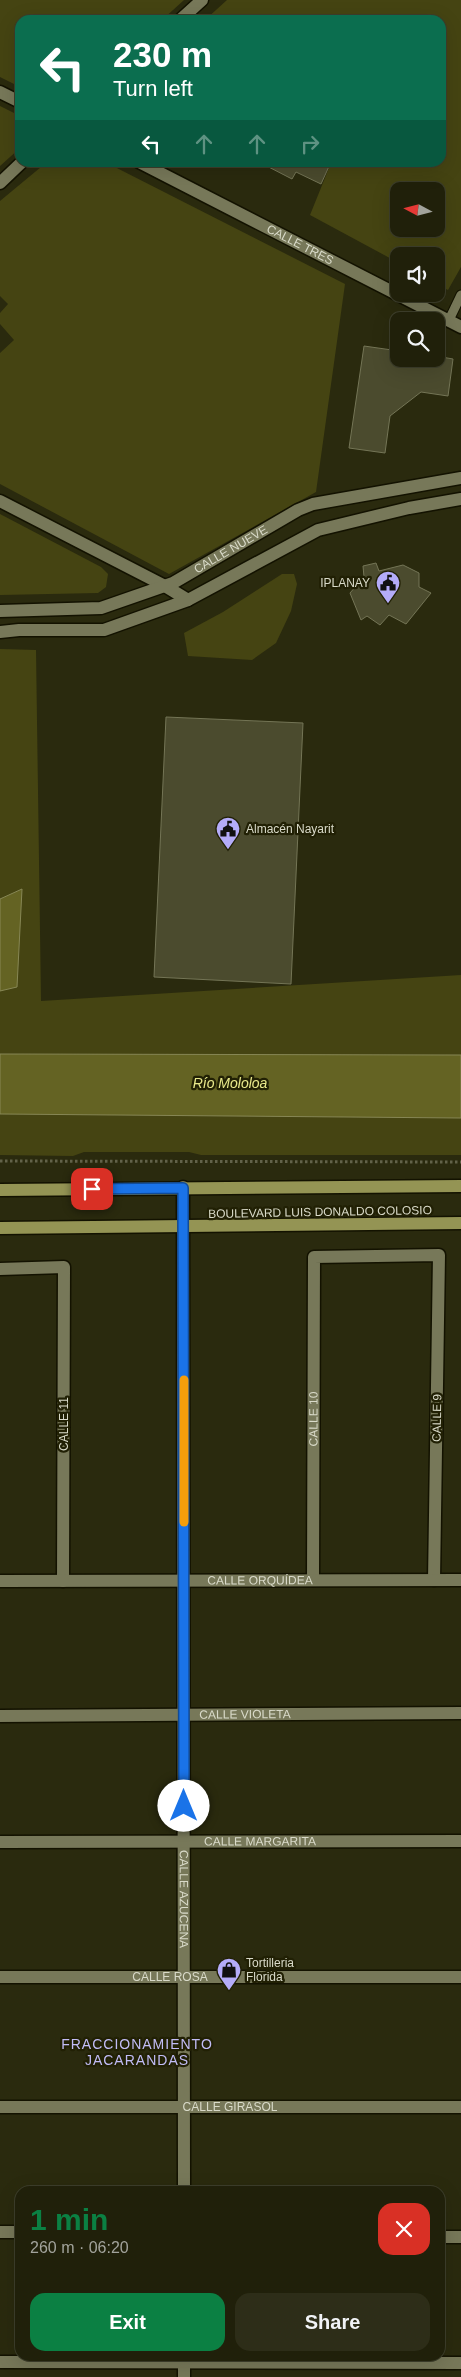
<!DOCTYPE html>
<meta charset="utf-8">
<style>
body{margin:0;font-family:Arial,sans-serif;background:#2d2d18;color:#f1f3f6;height:100vh;display:flex;flex-direction:column;font-size:19px;white-space:nowrap}
*{box-sizing:border-box;margin:0}
p{font-size:16px;color:#a2a39c}
.icon{flex:none;width:28px;height:28px;fill:none;stroke:currentColor;stroke-width:2;stroke-linecap:round;stroke-linejoin:round}
.map{position:relative;flex:1;overflow:hidden}
.sheet{position:absolute;left:15px;top:2186px;width:430px;height:175px;display:flex;flex-direction:column;background:#20200a;border-radius:15px;box-shadow:0 5px 20px #0002,0 0 0 1px #3d3e2b}
.sheet>*{flex:none}
.hud{position:absolute;left:15px;top:15px;width:431px;height:152px;border-radius:15px;box-shadow:0 5px 20px #0002,0 0 0 1px #3d3e2b;background:#0b6e4f;color:#fff;overflow:hidden}
.needle{width:32px;rotate:277deg}
.controls{position:absolute;left:390px;top:182px;display:grid;gap:10px}
.controls a{display:grid;place-items:center;width:55px;height:55px;border-radius:10px;background:#20200a;box-shadow:0 5px 20px #0002,0 0 0 1px #3d3e2b;font-size:25px}
.pin{position:absolute;display:grid;place-items:center;width:42px;height:42px;color:#fff;margin:-21px;border-radius:10px;box-shadow:0 2px 8px #0006}
.me{position:absolute;width:55px;margin:-28px;rotate:0deg;stroke-linejoin:round;filter:drop-shadow(0 0 4px #0008)}
.turn{display:flex;align-items:center;gap:18px;height:105px;padding:0 15px;font-size:22px}
.turn .icon{width:65px;height:65px;stroke-width:2.5}
.turn b{display:block;font-size:35px;line-height:42px}
.lanes{display:flex;align-items:center;height:48px;padding:0 15px;background:#0003;justify-content:center;gap:25px;direction:ltr}
.lanes .off{opacity:.35}
.round{display:grid;place-items:center;flex:none;width:52px;height:52px;border-radius:15px;background:#2d2d18}
.summary{display:flex;align-items:center;justify-content:space-between;height:85px;padding:0 15px}
h1{font-size:30px;font-weight:700;line-height:38px;color:#0b8043}
.button{display:flex;gap:10px;margin-top:auto;padding:10px 15px}
.button a{flex:1;height:58px;border-radius:15px;background:#0b8043;color:#fff;font-size:20px;font-weight:700;line-height:58px;text-align:center}
.button a+a{background:#2d2d18;color:#f1f3f6}
.map>svg:first-child{display:block}
.green{fill:#454412;fill-rule:evenodd}
.water{fill:#646323;stroke:#878755}
.building{fill:#4b4b2e;stroke:#747556}
.lines{fill:none;stroke-linecap:round;stroke-linejoin:round}
.service-casing{stroke:#131200;stroke-width:11}
.minor-casing{stroke:#131200;stroke-width:15}
.primary-casing{stroke:#131200;stroke-width:15}
.path{stroke:#626249;stroke-width:3;stroke-dasharray:2.5 2.5;stroke-linecap:butt}
.service{stroke:#777859;stroke-width:9}
.minor{stroke:#777859;stroke-width:12}
.primary{stroke:#949454;stroke-width:12}
.route-casing{stroke:#114b97;stroke-width:12}
.route{stroke:#1a73e8;stroke-width:9}
.slow{stroke:#f59e0b;stroke-width:9}
.labels{text-anchor:middle;stroke-width:4.5;stroke-linejoin:round;paint-order:stroke}
.street-label{font-size:12px;fill:#d9dac9;stroke:#212004}
.poi-label{font-size:12px;fill:#d9dac9;stroke:#212004;text-anchor:start}
.water-label{font-size:14px;font-style:italic;fill:#e8e88b;stroke:#212004}
.neighbourhood-label{font-size:14px;letter-spacing:1px;fill:#c1bcf5;stroke:#212004}
</style>
<div class="map">
<svg width="461" height="2377" viewBox="0 0 461 2377">
<rect width="100%" height="100%" fill="#2a2a0e"/>
<g class="green">
<polygon points="0,0 184,0 162,20 20,20 20,87 0,77"/>
<path d="M227 0H461V267L448 290 436 284V256H399V263L310 215 331 163 441 162V20H205ZM436 191V229H399V191Z"/>
<polygon points="0,106 20,116 20,148 0,166"/>
<polygon points="47,162 107,163 345,284 316,492 169,574 0,484 0,353 14,340 0,324 0,313 8,304 0,296 0,201"/>
<polygon points="0,514 101,567 108,574 106,587 98,593 0,595"/>
<polygon points="282,574 294,574 297,584 291,611 276,643 252,660 188,656 184,633 223,612"/>
<polygon points="0,649 36,650 41,1001 461,975 461,1055 0,1054"/>
<polygon points="0,1114 461,1118 461,1155 201,1155 189,1152 84,1152 73,1156 0,1155"/>
</g>
<g class="water">
<polygon points="22,889 17,987 0,991 0,899"/>
<polygon points="0,1054 461,1055 461,1118 0,1114"/>
</g>
<g class="building">
<polygon points="259,162 331,162 321,184 296,172 292,179"/>
<polygon points="364,346 399,351 399,359 436,359 436,356 453,359 448,396 421,392 390,416 385,453 349,448"/>
<polygon points="376,563 379,571 403,565 419,573 419,587 431,593 406,624 389,615 380,625 367,616 361,620 350,593 364,577 363,566"/>
<polygon points="166,717 303,723 291,984 154,977"/>
</g>
<g class="lines">
<defs>
<polyline id="service" points="449,320 461,295"/>
<g id="minor">
<polyline points="180,20 202,0"/>
<polyline points="0,92 20,102"/>
<path id="s1" d="M139 162 461 327"/>
<polyline points="0,183 22,162"/>
<polyline points="0,501 165,586 188,600"/>
<path id="s2" d="M0 611 101 608 173 583 298 510 313 504 461 478"/>
<polyline points="0,632 19,630 104,630 188,600 318,530 409,508 461,499"/>
<path id="s3" d="M183 1187 184 2191"/>
<polyline points="0,1269 64,1267 63,1581"/>
<path id="s4" d="M313 1580 314 1257 439 1255 434 1580"/>
<path id="s5" d="M0 1581 461 1580"/>
<path id="s6" d="M0 1716 461 1713"/>
<path id="s7" d="M0 1842 461 1841"/>
<path id="s8" d="M0 1977H461"/>
<path id="s9" d="M0 2107H461"/>
<polyline points="0,2232 20,2232"/>
<polyline points="440,2237 461,2237"/>
<polyline points="0,2362 461,2363"/>
<polyline points="184,2377 184,2356"/>
</g>
<g id="primary">
<polyline points="0,1190 461,1186"/>
<polyline points="0,1228 461,1223"/>
</g>
</defs>
<use href="#service" class="service-casing"/>
<use href="#minor" class="minor-casing"/>
<use href="#primary" class="primary-casing"/>
<polyline class="path" points="0,1161 461,1162"/>
<use href="#service" class="service"/>
<use href="#minor" class="minor"/>
<use href="#primary" class="primary"/>
</g>
<g class="lines">
<defs>
<polyline id="route" points="92,1189 183,1188 184,1806"/>
</defs>
<use href="#route" class="route-casing"/>
<use href="#route" class="route"/>
<polyline class="slow" points="184,1380 184,1522"/>
</g>
<defs>
<symbol id="civic-pin" viewBox="-11 -11 22 30"><path d="M0 17L-7.5 6A9.5 9.5 0 1 1 7.5 6Z" fill="#b4acf9" stroke="#212004"/><path d="M-.6-6.5H3V-4.5H.6V-3L4-1V1h2V6H-6V1h2V-1L-.6-3ZM-1.2 2.5V6h2.4V2.5Z" fill="#111"/></symbol>
<symbol id="shop-pin" viewBox="-11 -11 22 30"><path d="M0 17L-7.5 6A9.5 9.5 0 1 1 7.5 6Z" fill="#b4acf9" stroke="#212004"/><path d="M-5-2.5h2.3a2.7 3.5 0 0 1 5.4 0H5L5.5 6h-11ZM-1.5-2.5h3a1.5 2.3 0 0 0-3 0Z" fill="#111"/></symbol>
</defs>
<g fill-rule="evenodd">
<use href="#civic-pin" x="374" y="569" width="28" height="38"/>
<use href="#civic-pin" x="214" y="815" width="28" height="38"/>
<use href="#shop-pin" x="215" y="1956" width="28" height="38"/>
</g>
<g class="labels">
<g class="street-label">
<text dy="4" stroke="none"><textPath href="#s1" startOffset="181">CALLE TRES</textPath></text>
<text dy="4" stroke="none"><textPath href="#s2" startOffset="244">CALLE NUEVE</textPath></text>
<text transform="translate(320 1212) rotate(-1)" y="4">BOULEVARD LUIS DONALDO COLOSIO</text>
<text dy="4" stroke="none"><textPath href="#s4" startOffset="161">CALLE 10</textPath></text>
<text transform="translate(437 1418) rotate(-89)" y="4">CALLE 9</text>
<text transform="translate(64 1424) rotate(-90)" y="4">CALLE 11</text>
<text dy="4" stroke="none"><textPath href="#s5" startOffset="260">CALLE ORQUÍDEA</textPath></text>
<text dy="4" stroke="none"><textPath href="#s6" startOffset="245">CALLE VIOLETA</textPath></text>
<text dy="4" stroke="none"><textPath href="#s7" startOffset="260">CALLE MARGARITA</textPath></text>
<text dy="4" stroke="none"><textPath href="#s3" startOffset="712">CALLE AZUCENA</textPath></text>
<text dy="4" stroke="none"><textPath href="#s8" startOffset="170">CALLE ROSA</textPath></text>
<text dy="4" stroke="none"><textPath href="#s9" startOffset="230">CALLE GIRASOL</textPath></text>
</g>
<g class="poi-label">
<text x="370" y="587" text-anchor="end">IPLANAY</text>
<text x="246" y="833">Almacén Nayarit</text>
<text x="246" y="1967">Tortilleria<tspan x="246" dy="14">Florida</tspan></text>
</g>
<g class="water-label">
<text x="230" y="1088">Río Mololoa</text>
</g>
<g class="neighbourhood-label">
<text x="137" y="2049">FRACCIONAMIENTO<tspan x="137" dy="16">JACARANDAS</tspan></text>
</g>
</g>
</svg>
<div class="controls">
<a><svg class="needle" viewBox="-14 -14 28 28"><path d="M0-13l5 13h-10z" fill="#e53935"/><path d="M0 13l5-13h-10z" fill="#a2a39c"/></svg></a>
<a><svg class="icon" aria-label="sound" viewBox="0 0 24 24"><path d="M4 9h4l5-4v14l-5-4H4zM17 9q2 3 0 6"/></svg></a>
<a><svg class="icon" aria-label="search" viewBox="0 0 24 24"><circle cx="10" cy="10" r="6"/><path d="M15 15l6 6"/></svg></a>
</div>
<div class="pin" style="left:92px;top:1189px;background:#d93025"><svg class="icon" aria-label="arrive" viewBox="0 0 24 24"><path d="M6 21V4h12l-3 4 3 4H6"/></svg></div>
<svg class="me" style="left:184px;top:1806px" viewBox="-20 -20 40 40"><circle r="19" fill="#fff"/><path d="M0-13L10 11 0 6-10 11z" fill="#1a73e8"/></svg>
<div class="hud">
<div class="turn"><svg class="icon" aria-label="left" viewBox="0 0 24 24"><path d="M17 20v-9H6M10 6l-5 5 5 5"/></svg><div><b>230 m</b>Turn left</div></div>
<div class="lanes"><svg class="icon" aria-label="left" viewBox="0 0 24 24"><path d="M17 20v-9H6M10 6l-5 5 5 5"/></svg><svg class="icon off" aria-label="ahead" viewBox="0 0 24 24"><path d="M12 20V5M6 11l6-6 6 6"/></svg><svg class="icon off" aria-label="ahead" viewBox="0 0 24 24"><path d="M12 20V5M6 11l6-6 6 6"/></svg><svg class="icon off" aria-label="right" viewBox="0 0 24 24"><path d="M7 20v-9h11M14 6l5 5-5 5"/></svg></div>
</div>
<section class="sheet">
<div class="summary"><div><h1>1 min</h1><p>260 m · 06:20</p></div><a class="round" style="background:#d93025;color:#fff"><svg class="icon" aria-label="close" viewBox="0 0 24 24"><path d="M6 6l12 12M18 6L6 18"/></svg></a></div>
<div class="button"><a>Exit</a><a>Share</a></div>
</section>
</div>
